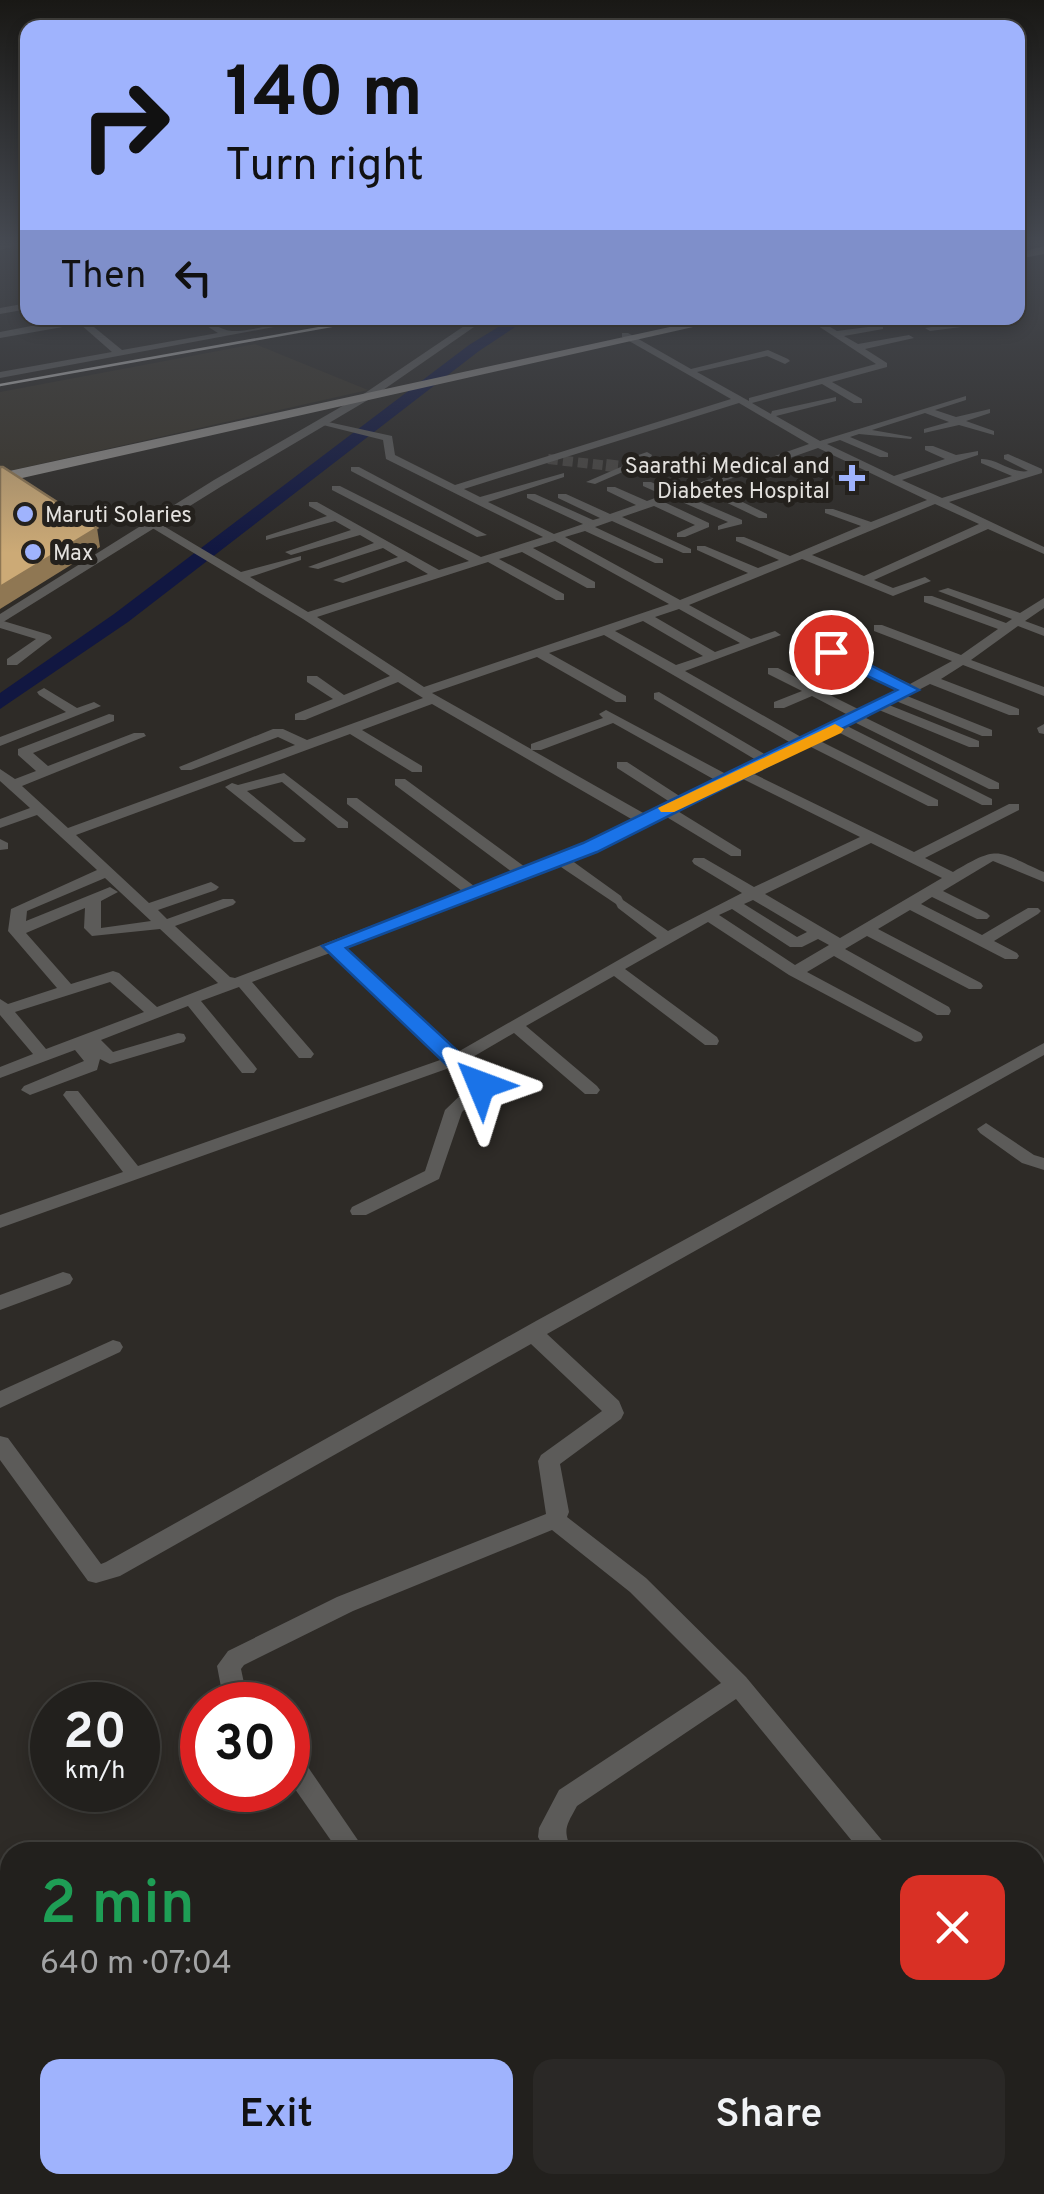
<!DOCTYPE html>
<meta charset="utf-8">
<style>
body{margin:0;font-family:Overpass,sans-serif;background:#2a2826;color:#f1f3f6;height:100vh;display:flex;flex-direction:column;font-size:38px;white-space:nowrap}
*{box-sizing:border-box;margin:0}
p{font-size:32px;color:#a2a3a4}
.icon{flex:none;width:55px;height:55px;fill:none;stroke:currentColor;stroke-width:2;stroke-linecap:round;stroke-linejoin:round}
.map{position:relative;flex:1;overflow:hidden}
.panel{position:absolute;left:0px;top:1842px;width:1045px;height:352px;display:flex;flex-direction:column;background:#22201d;border-radius:30px 30px 0 0;box-shadow:0 5px 15px #0003,0 0 0 2px #3f3e3b}
.panel>*{flex:none}
.top-card{position:absolute;left:20px;top:20px;width:1005px;height:305px;border-radius:20px;box-shadow:0 5px 15px #0003,0 0 0 2px #3f3e3b;background:#9fb3fd;color:#111;overflow:hidden}
.speed{position:absolute;left:30px;top:1682px;display:flex;gap:20px;font-size:50px;font-weight:700;text-align:center}
.speed>*{display:grid;place-content:center;width:130px;height:130px;border-radius:50%;background:#22201d;box-shadow:0 5px 15px #0003,0 0 0 2px #3f3e3b;line-height:1}
.speed small{font-size:25px;font-weight:400}
.speed .limit{border:15px solid #d22;background:#fff;color:#111}
.pin{position:absolute;display:grid;place-items:center;width:85px;height:85px;color:#fff;margin:-42px;border:5px solid #fff;border-radius:50%;box-shadow:0 2px 10px #0007}
.me{position:absolute;width:110px;margin:-55px;rotate:314deg;stroke-linejoin:round;filter:drop-shadow(0 0 8px #0008)}
.turn{display:flex;align-items:center;gap:35px;height:210px;padding:0 40px;font-size:45px}
.turn .icon{width:130px;height:130px;stroke-width:2.5}
.turn b{display:block;font-size:70px;line-height:85px}
.then{display:flex;align-items:center;height:95px;padding:0 40px;background:#0003;gap:20px;font-size:38px}
.round{display:grid;place-items:center;flex:none;width:105px;height:105px;border-radius:20px;background:#2a2826}
.head{display:flex;align-items:center;justify-content:space-between;height:170px;padding:0 40px}
h1{font-size:60px;font-weight:600;line-height:75px;color:#1e9e55}
.action{display:flex;gap:20px;margin-top:auto;padding:20px 40px}
.action a{flex:1;height:115px;border-radius:20px;background:#9fb3fd;color:#111;font-size:40px;font-weight:600;line-height:115px;text-align:center}
.action a+a{background:#2a2826;color:#f1f3f6}
.map>svg:first-child{display:block}
.built{fill:#39342a}
.lines{fill:none;stroke-linecap:round;stroke-linejoin:round}
.river{fill:#111741;fill-rule:evenodd}
.minor-tunnel-far1{stroke:#494642;stroke-width:10;stroke-dasharray:10 5;stroke-linecap:butt}
.minor-tunnel{stroke:#494642;stroke-width:12;stroke-dasharray:12 6;stroke-linecap:butt}
.minor{fill:#5c5b59;fill-rule:evenodd}
.tertiary{fill:#5c5b59;fill-rule:evenodd}
.primary{fill:#8c8985;fill-rule:evenodd}
.rail{stroke:#bab8b5;stroke-width:2.5}
.shaded-wall{fill:#8f7753}
.building{fill:#ccaa76;stroke:#8f7753;stroke-width:2.5}
.route{fill:#1a73e8;stroke:#114b97;stroke-width:2.5}
.slow{fill:#f59e0b}
.poi-dot{fill:#9fb3fd;stroke:#24211d;stroke-width:4}
.labels{text-anchor:middle;stroke-width:10;stroke-linejoin:round;paint-order:stroke}
.far-poi-label{font-size:22px;fill:#e3e1de;stroke:#24211d;text-anchor:start}
</style>
<div class="map">
<svg width="1044" height="2194" viewBox="0 0 1044 2194">
<rect width="100%" height="100%" fill="#2e2b27"/>
<polygon class="built" points="255,344 368,390 0,473 0,392"/>
<g class="lines">
<polygon class="river" points="513,318 529,318 479,351 128,622 0,709 0,693 114,614 469,345"/>
<polyline class="minor-tunnel-far1" points="548,459 628,468"/>
<polyline class="minor-tunnel" points="606,465 656,471"/>
<g class="minor">
<polygon points="28,303 28,309 0,314 0,308"/>
<path d="M73 318H83L122 350 218 333 194 318C208 318 218 330 232 331 262 331 291 316 322 318L0 378V372L112 352 80 324 0 338V332Z"/>
<path d="M806 318H815L837 331 883 325V329L844 336 858 344 909 335 914 338 865 349 887 363V367L832 382 862 399V403H854L822 384 752 403 771 414 772 411 836 397V401L776 416 820 441 966 396V400L935 410 956 417 990 409V413L966 421 994 431V435L959 425 924 433V429L949 422 925 413 872 430 912 437 911 439 859 434 850 437 888 453V457H880L840 440 827 444 894 476 945 459 925 450V446H933L956 455 978 451V455L902 480 942 498 1012 476 981 463V459C997 458 1012 474 1028 471L1004 459V455L1008 454 1042 469V473L949 502 1044 547V554L988 529 874 580 893 588 925 577 931 581 893 596 802 559 689 605 751 639 775 631 781 635 685 671 801 737 848 715 812 696 784 708H774V702L802 691 768 674V668H778L814 687 837 677H847V683L824 692 858 709 899 689 827 655V649H835L910 684 952 661 874 631V625H882L961 655 998 629 924 602V596H932L1006 623 1012 619 938 591 948 588 1020 613 1044 598V608L1025 621 1044 628V636L1018 626 971 660 1044 687V696L963 665 941 679 1019 709V715H1009L930 684 907 696 992 730V736H982L896 701 889 705 979 741V747H969L879 710 866 718 999 783V789H989L854 722 847 726 992 799V805H982L836 731 818 740 938 800V806H928L809 746 752 773 914 852 1009 804H1019V810L925 858 953 872C1000 844 996 851 1044 872V882L993 861 943 891 987 913 990 916 987 919H977L932 897 921 904 982 935 1028 908H1038L1041 911 1038 914 994 941 1017 953 1019 956 1017 959H1005L910 910 878 929 981 983 983 986 981 989H969L867 936 845 949 949 1007 951 1011 949 1015H937L834 956 807 972 921 1033 923 1037 921 1041 915 1042 789 975 708 922 625 969 717 1037 719 1041 717 1045H705L614 976 526 1026 597 1086 600 1090 597 1094H585L514 1033 466 1061 490 1085 462 1112 439 1179 366 1215H352L350 1211 352 1207 425 1171 445 1110 471 1085 452 1067 0 1228V1215L123 1172 66 1099 63 1095 66 1091H78L138 1166 443 1059 330 953 252 982 311 1050 314 1054 311 1058H299L239 987 201 1001 254 1065 257 1069 254 1073H242L188 1006 101 1040 113 1052 178 1033 184 1034 186 1038 184 1042 110 1064 100 1059 97 1070 30 1095 21 1090 24 1086 84 1061 75 1050 0 1078V1067L33 1054 0 1015V999L8 1004 57 988 8 931 11 909 97 870 37 815 0 828V819L30 808 0 781V769L15 779 36 771 18 755V749L109 714 114 715V721L33 753 48 766 134 733H144L146 736 22 786 68 828 295 745 278 737 191 770H181L179 767 273 729H283L307 740 423 698 398 682 305 720H295V714L333 699 307 682V676H317L344 695 390 676 303 619 149 526V522H157L241 572 301 556V560L250 577 308 612 428 574 406 561 343 583 333 580 398 557 383 548 318 569 308 567 374 543 360 535 291 555 285 552 351 530 335 521 266 540V536L327 516 309 506V502H317L439 570 469 561 332 490V486H340L481 557 543 537 386 459 383 440 319 424V420L392 436 395 455 455 485 731 399 622 337V333H628L691 369 768 350 788 359 790 361 785 364 767 356 697 372 749 401V398L876 364ZM739 403 809 444 673 492 651 482H643V486L663 495 647 501 615 487H607V491L636 505 610 514 566 494H558V498L600 518 593 520 535 494H527V498L583 524 554 534 488 502 564 477V473L480 497 464 489ZM818 448 927 500 871 522 833 509H825V513L861 526 790 556 744 537H736V541L779 560 758 568 705 546H697V550L748 573 680 600 565 537 585 531 655 563H663V559L595 527 612 521 683 553H691V549L622 517 654 506 695 525 677 533V537H685L709 527V523L664 502 675 499 728 522 718 526V530L742 524V520L684 495 700 490 759 518H767V514L710 486ZM935 504 979 524 864 576 812 555ZM555 541 669 604 424 687 317 617 488 562 556 600H564V594L499 559 522 552 587 588H595V582L533 548ZM679 609 740 643 715 652 655 617ZM643 621 703 656 676 665 615 631ZM604 635 791 743 766 755 659 692 654 693V699L756 760 726 774 606 710 599 714 603 718 531 744V749L432 693 537 657 616 702H626V696L549 653ZM432 704 633 820 585 844 525 867 405 779H395V785L512 872 474 886 357 798H347V804L462 891 235 978 230 977 175 926 233 905 236 902 233 899H223L167 919 158 910 216 890 219 887 211 882 149 903 76 835 350 734 412 772H422V766L362 730ZM613 723 715 780 681 797 627 762H617V768L670 802 645 814 532 750H541ZM741 778 860 837 754 887 704 858H694L692 861 694 864 742 893 668 931 623 900 621 896 571 860 665 816 731 856H741V850L676 810ZM871 843 942 878 840 938 765 894ZM558 865 616 904 618 908 657 938 456 1053 343 947ZM105 878 151 921 101 928V901L118 892 110 887 26 921 27 911ZM753 900 807 932 797 937 744 904ZM85 908 84 928 92 936 160 929 218 983 157 1007 119 973 113 971 71 984 26 933ZM732 909 790 947H802L818 939 829 945 795 965 719 915ZM110 982 144 1012 46 1049 15 1012Z"/>
<polygon points="923,318 945,318 901,326 896,323"/>
<polygon points="982,319 985,320 985,324 930,331 925,328"/>
<polygon points="647,452 652,455 651,457 629,463 624,460"/>
<polygon points="623,466 632,468 595,484 586,482"/>
<polygon points="351,467 359,467 487,535 477,537 351,471"/>
<polygon points="0,620 50,635 52,638 17,665 7,665 7,659 36,639 0,628"/>
<polygon points="44,688 77,708 94,702 101,706 0,746 0,737 66,712 39,695 37,692"/>
<polygon points="1044,724 1044,734 1039,733 1037,728"/>
<polygon points="284,773 348,822 348,828 338,828 282,782 247,791 306,839 304,842 294,842 225,787 232,783 238,785"/>
<polygon points="0,839 8,843 8,849 0,850"/>
<path d="M1044 1043V1055L547 1334 619 1401 624 1413 621 1419 560 1464 569 1512 567 1517 646 1578 746 1677 885 1844 889 1852H861L736 1699 577 1806C565 1828 563 1829 572 1852H546L538 1837 539 1828 559 1790 721 1683 630 1592 552 1530 353 1611 244 1665 241 1669 244 1683 259 1705H233L221 1687 217 1666 228 1651 337 1597 546 1514 538 1461 541 1455 602 1411 531 1344 120 1576 96 1583 88 1581 0 1460V1436L8 1438 101 1564 106 1562 536 1321Z"/>
<polygon points="986,1123 1034,1155 1044,1158 1044,1170 1022,1163 980,1133 977,1129"/>
<polygon points="63,1272 70,1274 73,1279 70,1284 0,1310 0,1295"/>
<polygon points="113,1340 120,1342 123,1347 120,1352 0,1408 0,1391"/>
<polygon points="288,1748 297,1751 366,1852 339,1852 288,1779"/>
<polygon points="191,2185 230,2185 226,2194 187,2194"/>
<polygon points="602,2185 633,2185 629,2194 598,2194"/>
</g>
<g class="tertiary">
<polygon points="0,246 14,246 0,250"/>
<polygon points="476,318 487,318 373,397 222,486 0,624 0,614 214,480 365,393"/>
</g>
<g class="primary">
<polygon points="1044,246 1044,254 1018,259 1018,253"/>
<polygon points="711,318 733,318 0,483 0,473"/>
</g>
<polyline class="rail" points="0,385 376,318"/>
</g>
<polygon class="shaded-wall" points="97,528 100,547 0,609 0,587"/>
<polygon class="building" points="0,467 3,467 97,528 0,587"/>
<linearGradient id="sky" x2="0" y2="1"><stop stop-color="#191815"/><stop offset="0.44" stop-color="#464a52"/><stop offset="1" stop-color="#464a52" stop-opacity="0"/></linearGradient>
<rect width="1044" height="553" fill="url(#sky)"/>
<polygon class="route" points="825,648 837,648 919,690 597,852 346,948 489,1080 493,1085 489,1090 473,1090 322,946 583,843 897,690 825,656"/>
<polygon class="slow" points="835,724 844,729 841,733 674,812 661,812 658,808"/>
<g class="poi-dot">
<path d="M847 463h10v10h10v10h-10v10h-10v-10h-10v-10h10z"/>
<circle cx="25" cy="514" r="10"/>
<circle cx="33" cy="552" r="10"/>
</g>
<g class="labels">
<g class="far-poi-label">
<text x="830" y="473" text-anchor="end">Saarathi Medical and<tspan x="830" dy="25">Diabetes Hospital</tspan></text>
<text x="45" y="522">Maruti Solaries</text>
<text x="53" y="560">Max</text>
</g>
</g>
</svg>
<div class="speed"><div>20<small>km/h</small></div><div class="limit">30</div></div>
<div class="pin" style="left:831px;top:652px;background:#d93025"><svg class="icon" aria-label="arrive" viewBox="0 0 24 24"><path d="M6 21V4h12l-3 4 3 4H6"/></svg></div>
<svg class="me" style="left:481px;top:1085px" viewBox="-20 -20 40 40"><path d="M0-17L14 15 0 8-14 15z" fill="#1a73e8" stroke="#fff" stroke-width="4"/></svg>
<div class="top-card">
<div class="turn"><svg class="icon" aria-label="right" viewBox="0 0 24 24"><path d="M7 20v-9h11M14 6l5 5-5 5"/></svg><div><b>140 m</b>Turn right</div></div>
<div class="then">Then<svg class="icon" aria-label="left" viewBox="0 0 24 24"><path d="M17 20v-9H6M10 6l-5 5 5 5"/></svg></div>
</div>
<section class="panel">
<div class="head"><div><h1>2 min</h1><p>640 m · 07:04</p></div><a class="round" style="background:#d93025;color:#fff"><svg class="icon" aria-label="close" viewBox="0 0 24 24"><path d="M6 6l12 12M18 6L6 18"/></svg></a></div>
<div class="action"><a>Exit</a><a>Share</a></div>
</section>
</div>
